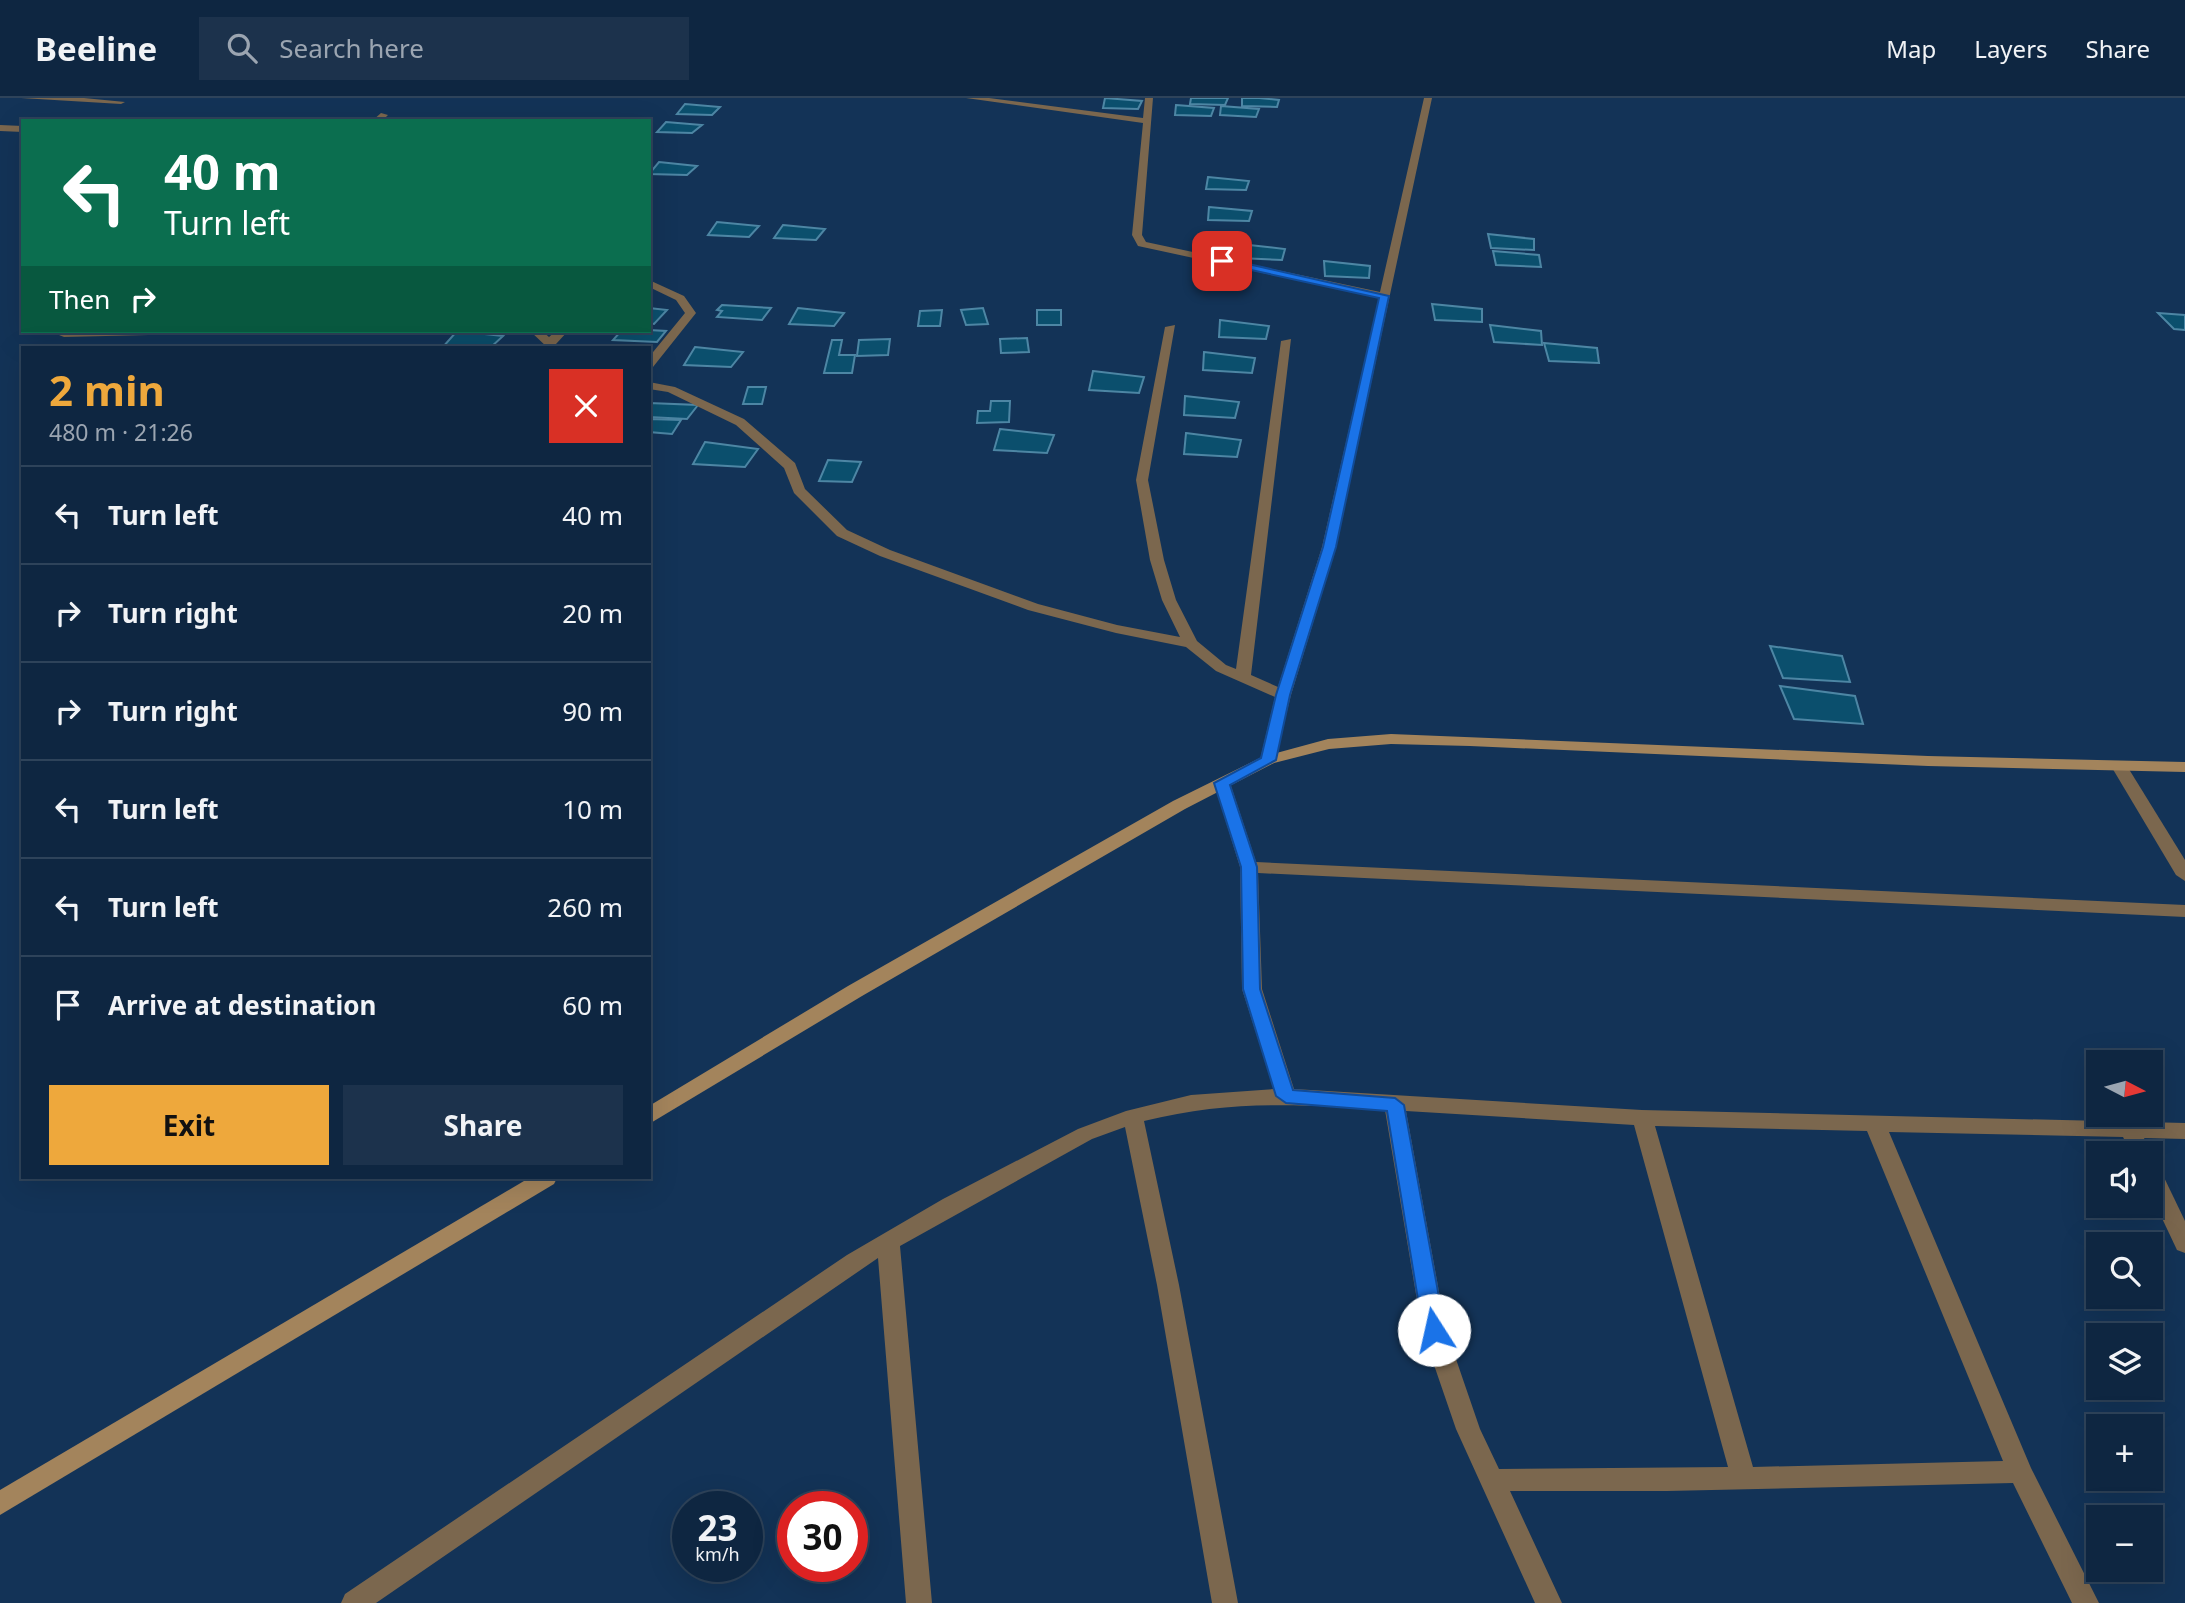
<!DOCTYPE html>
<meta charset="utf-8">
<style>
body{margin:0;font-family:"Noto Sans",sans-serif;background:#1c324c;color:#f1f3f6;height:100vh;display:flex;flex-direction:column;font-size:26px;white-space:nowrap}
*{box-sizing:border-box;margin:0}
p{font-size:23px;color:#9ba5b1}
.icon{flex:none;width:38px;height:38px;fill:none;stroke:currentColor;stroke-width:2;stroke-linecap:round;stroke-linejoin:round}
.map{position:relative;flex:1;overflow:hidden}
.panel{position:absolute;left:21px;top:248px;width:630px;height:833px;display:flex;flex-direction:column;background:#0e2641;border-radius:0px;box-shadow:0 7px 28px #0002,0 0 0 2px #2e435a}
.panel>*{flex:none}
.hud{position:absolute;left:21px;top:21px;width:630px;height:214px;border-radius:0px;box-shadow:0 7px 28px #0002,0 0 0 2px #2e435a;background:#0b6e4f;color:#fff;overflow:hidden}
.needle{width:46px;rotate:96deg}
.buttons{position:absolute;left:2086px;top:952px;display:grid;gap:14px}
.buttons a{display:grid;place-items:center;width:77px;height:77px;border-radius:0px;background:#0e2641;box-shadow:0 7px 28px #0002,0 0 0 2px #2e435a;font-size:35px}
.speed{position:absolute;left:672px;top:1393px;display:flex;gap:14px;font-size:35px;font-weight:700;text-align:center}
.speed>*{display:grid;place-content:center;width:91px;height:91px;border-radius:50%;background:#0e2641;box-shadow:0 7px 28px #0002,0 0 0 2px #2e435a;line-height:1}
.speed small{font-size:18px;font-weight:400}
.speed .limit{border:10px solid #d22;background:#fff;color:#111}
.pin{position:absolute;display:grid;place-items:center;width:60px;height:60px;color:#fff;margin:-30px;border-radius:14px;box-shadow:0 4px 10px #0006}
.me{position:absolute;width:77px;margin:-38px;rotate:350deg;stroke-linejoin:round;filter:drop-shadow(0 0 5px #0008)}
.turn{display:flex;align-items:center;gap:24px;height:147px;padding:0 28px;font-size:32px}
.turn .icon{width:91px;height:91px;stroke-width:2.5}
.turn b{display:block;font-size:49px;line-height:60px}
.then{display:flex;align-items:center;height:66px;padding:0 28px;background:#0003;gap:14px;font-size:26px}
.round{display:grid;place-items:center;flex:none;width:74px;height:74px;border-radius:0px;background:#1c324c}
.head{display:flex;align-items:center;justify-content:space-between;height:119px;padding:0 28px}
h1{font-size:42px;font-weight:700;line-height:52px;color:#eea83c}
.primary-button{display:flex;gap:14px;margin-top:auto;padding:14px 28px}
.primary-button a{flex:1;height:80px;border-radius:0px;background:#eea83c;color:#111;font-size:28px;font-weight:700;line-height:80px;text-align:center}
.primary-button a+a{background:#1c324c;color:#f1f3f6}
ul{padding:0;list-style:none}
li{display:flex;align-items:center;gap:21px;height:98px;padding:0 28px;border-top:2px solid #2e435a}
li div{flex:1}
li b{display:block;font-size:26px}
li em{font-style:normal}
header{display:flex;align-items:center;gap:42px;box-sizing:border-box;height:98px;padding:0 35px;background:#0e2641;border-bottom:2px solid #2e435a}
header strong{font-size:33px}
nav{display:flex;gap:38px;margin-inline-start:auto;font-size:24px}
.search{width:490px;height:63px;background:#1c324c;display:flex;align-items:center;gap:18px;box-sizing:border-box;padding:0 24px;border-radius:0px;color:#9ba5b1;font-size:26px}
.map>svg:first-child{display:block}
.building{fill:#0b4f6d;stroke:#4d86a4;stroke-width:2}
.lines{fill:none;stroke-linecap:round;stroke-linejoin:round}
.street{fill:#7b674e;fill-rule:evenodd}
.secondary{fill:#a3845c;fill-rule:evenodd}
.route{fill:#1a73e8;stroke:#114b97;stroke-width:2}
</style>
<header>
<strong>Beeline</strong>
<div class="search"><svg class="icon" aria-label="search" viewBox="0 0 24 24"><circle cx="10" cy="10" r="6"/><path d="M15 15l6 6"/></svg>Search here</div>
<nav><a>Map</a><a>Layers</a><a>Share</a></nav>
</header>
<div class="map">
<svg width="2185" height="1505" viewBox="0 0 2185 1505">
<rect width="100%" height="100%" fill="#133357"/>
<g class="building">
<polygon points="1105,0 1142,3 1138,11 1103,10"/>
<polygon points="1191,0 1228,0 1225,7 1190,6"/>
<polygon points="1242,0 1259,0 1279,2 1277,9 1242,8"/>
<polygon points="685,6 720,9 712,17 677,16"/>
<polygon points="1176,7 1214,10 1211,18 1175,17"/>
<polygon points="1221,8 1259,11 1256,19 1220,17"/>
<polygon points="666,24 702,27 692,35 657,34"/>
<polygon points="659,64 697,68 687,77 649,76"/>
<polygon points="1208,79 1249,83 1246,92 1206,91"/>
<polygon points="1209,109 1252,113 1249,123 1208,122"/>
<polygon points="717,124 759,128 749,139 708,137"/>
<polygon points="783,127 825,131 816,142 774,140"/>
<polygon points="1488,136 1534,141 1534,152 1491,150"/>
<polygon points="1240,146 1285,151 1282,162 1239,160"/>
<polygon points="1493,153 1539,157 1541,169 1496,167"/>
<polygon points="1324,163 1370,168 1369,180 1325,178"/>
<polygon points="1432,206 1482,211 1482,224 1435,222"/>
<polygon points="722,207 771,210 762,222 717,219 722,213 717,212"/>
<polygon points="649,210 667,212 654,226 649,225"/>
<polygon points="798,210 844,215 834,228 789,226"/>
<polygon points="983,210 988,226 966,227 961,212"/>
<polygon points="942,212 940,228 918,228 920,213"/>
<rect x="1037" y="212" width="24" height="15"/>
<polygon points="2158,215 2185,217 2185,232 2174,231"/>
<polygon points="1220,222 1269,228 1266,241 1219,239"/>
<polygon points="1490,227 1541,233 1542,247 1494,244"/>
<polygon points="457,233 503,238 490,250 442,250"/>
<polygon points="621,233 649,232 666,233 657,244 613,242"/>
<polygon points="1027,240 1029,254 1001,255 1000,241"/>
<polygon points="890,241 888,257 857,258 859,242"/>
<polygon points="832,242 842,242 839,257 855,257 852,275 824,275"/>
<polygon points="1544,245 1597,250 1599,265 1549,263"/>
<polygon points="695,249 743,254 731,269 684,267"/>
<polygon points="1204,254 1255,260 1252,275 1203,272"/>
<polygon points="1093,273 1144,279 1139,295 1089,292"/>
<polygon points="748,289 766,289 762,306 743,306"/>
<polygon points="1185,298 1239,304 1235,320 1184,317"/>
<polygon points="991,303 1010,303 1009,324 977,325 978,313 990,313"/>
<polygon points="649,305 698,307 687,321 649,319"/>
<polygon points="649,321 681,322 672,336 649,334"/>
<polygon points="1000,331 1054,337 1047,355 994,352"/>
<polygon points="1186,335 1241,342 1237,359 1184,356"/>
<polygon points="705,344 758,351 745,369 693,366"/>
<polygon points="828,362 861,364 852,384 819,383"/>
<polygon points="1770,548 1842,558 1850,584 1783,580"/>
<polygon points="1780,588 1855,598 1863,626 1794,621"/>
</g>
<g class="lines">
<g class="street">
<polygon points="21,0 84,0 125,4 121,6"/>
<polygon points="966,0 989,0 1143,20 1145,0 1153,0 1142,137 1146,144 1380,194 1424,0 1432,0 1336,449 1291,597 1274,665 1268,667 1260,662 1275,599 1216,573 1186,549 1116,535 1028,512 880,458 837,438 794,395 784,370 736,327 668,294 649,291 649,284 675,289 744,321 795,365 805,391 847,432 890,452 1038,506 1117,527 1180,539 1162,502 1150,462 1136,382 1165,229 1175,227 1148,382 1164,462 1176,502 1197,543 1226,567 1236,571 1281,243 1291,241 1251,577 1278,589 1322,449 1379,200 1138,148 1132,137 1143,25"/>
<polygon points="381,15 388,17 382,23 372,23"/>
<polygon points="0,27 23,28 23,34 0,33"/>
<polygon points="649,182 684,198 696,215 653,269 649,270 649,259 685,215 676,202 649,189"/>
<polygon points="49,233 197,233 191,236 64,239"/>
<polygon points="530,233 542,233 549,239 556,233 568,233 556,246 559,250 548,250"/>
<polygon points="2119,663 2127,668 2185,762 2185,783 2176,777 2111,668"/>
<path d="M1222 680 1230 685 1256 764 2185 807V819L1258 775 1262 891 1294 991 1642 1012 2185 1025V1041L2144 1040 2152 1055 2151 1057 2131 1055 2123 1039 1889 1034 2031 1370 2099 1505H2072L2013 1385 1667 1393H1510L1562 1505H1535L1456 1331 1422 1232 1385 1012C1300 1006 1229 1002 1144 1023L1179 1187 1238 1505H1212L1157 1187 1125 1029 1092 1041 900 1148 932 1505H906L878 1160 376 1505H341L345 1496 847 1157 943 1101 1078 1031 1126 1013 1191 997 1274 991 1242 891 1240 769 1214 685ZM1406 1013 1634 1027 1728 1369 1499 1371 1480 1331 1446 1232ZM1655 1028 1867 1033 2003 1363 1753 1369Z"/>
<polygon points="2151,1067 2159,1069 2185,1123 2185,1155 2177,1152 2151,1097"/>
</g>
<g class="secondary">
<polygon points="1391,636 1928,658 2185,664 2185,674 1928,668 1470,648 1391,646 1329,651 1274,665 1185,711 862,898 649,1026 649,1008 848,888 1173,703 1262,659 1328,641"/>
<polygon points="529,1080 557,1080 554,1086 0,1417 0,1392"/>
</g>
</g>
<polygon class="route" points="1222,160 1389,198 1336,449 1290,597 1276,662 1230,687 1257,769 1260,891 1293,992 1395,1000 1404,1007 1445,1232 1441,1238 1434,1241 1426,1238 1423,1232 1387,1013 1286,1005 1276,998 1243,891 1241,769 1214,685 1261,660 1276,597 1323,449 1379,200 1219,165"/>
</svg>
<div class="buttons">
<a><svg class="needle" viewBox="-14 -14 28 28"><path d="M0-13l5 13h-10z" fill="#e53935"/><path d="M0 13l5-13h-10z" fill="#9ba5b1"/></svg></a>
<a><svg class="icon" aria-label="sound" viewBox="0 0 24 24"><path d="M4 9h4l5-4v14l-5-4H4zM17 9q2 3 0 6"/></svg></a>
<a><svg class="icon" aria-label="search" viewBox="0 0 24 24"><circle cx="10" cy="10" r="6"/><path d="M15 15l6 6"/></svg></a>
<a><svg class="icon" aria-label="layers" viewBox="0 0 24 24"><path d="M12 4l9 5-9 5-9-5zM3 14l9 5 9-5"/></svg></a>
<a>+</a>
<a>−</a>
</div>
<div class="speed"><div>23<small>km/h</small></div><div class="limit">30</div></div>
<div class="pin" style="left:1222px;top:163px;background:#d93025"><svg class="icon" aria-label="arrive" viewBox="0 0 24 24"><path d="M6 21V4h12l-3 4 3 4H6"/></svg></div>
<svg class="me" style="left:1434px;top:1232px" viewBox="-20 -20 40 40"><circle r="19" fill="#fff"/><path d="M0-13L10 11 0 6-10 11z" fill="#1a73e8"/></svg>
<div class="hud">
<div class="turn"><svg class="icon" aria-label="left" viewBox="0 0 24 24"><path d="M17 20v-9H6M10 6l-5 5 5 5"/></svg><div><b>40 m</b>Turn left</div></div>
<div class="then">Then<svg class="icon" aria-label="right" viewBox="0 0 24 24"><path d="M7 20v-9h11M14 6l5 5-5 5"/></svg></div>
</div>
<section class="panel">
<div class="head"><div><h1>2 min</h1><p>480 m · 21:26</p></div><a class="round" style="background:#d93025;color:#fff"><svg class="icon" aria-label="close" viewBox="0 0 24 24"><path d="M6 6l12 12M18 6L6 18"/></svg></a></div>
<ul>
<li><svg class="icon" aria-label="left" viewBox="0 0 24 24"><path d="M17 20v-9H6M10 6l-5 5 5 5"/></svg><div><b>Turn left</b></div><em>40 m</em></li>
<li><svg class="icon" aria-label="right" viewBox="0 0 24 24"><path d="M7 20v-9h11M14 6l5 5-5 5"/></svg><div><b>Turn right</b></div><em>20 m</em></li>
<li><svg class="icon" aria-label="right" viewBox="0 0 24 24"><path d="M7 20v-9h11M14 6l5 5-5 5"/></svg><div><b>Turn right</b></div><em>90 m</em></li>
<li><svg class="icon" aria-label="left" viewBox="0 0 24 24"><path d="M17 20v-9H6M10 6l-5 5 5 5"/></svg><div><b>Turn left</b></div><em>10 m</em></li>
<li><svg class="icon" aria-label="left" viewBox="0 0 24 24"><path d="M17 20v-9H6M10 6l-5 5 5 5"/></svg><div><b>Turn left</b></div><em>260 m</em></li>
<li><svg class="icon" aria-label="arrive" viewBox="0 0 24 24"><path d="M6 21V4h12l-3 4 3 4H6"/></svg><div><b>Arrive at destination</b></div><em>60 m</em></li>
</ul>
<div class="primary-button"><a>Exit</a><a>Share</a></div>
</section>
</div>
